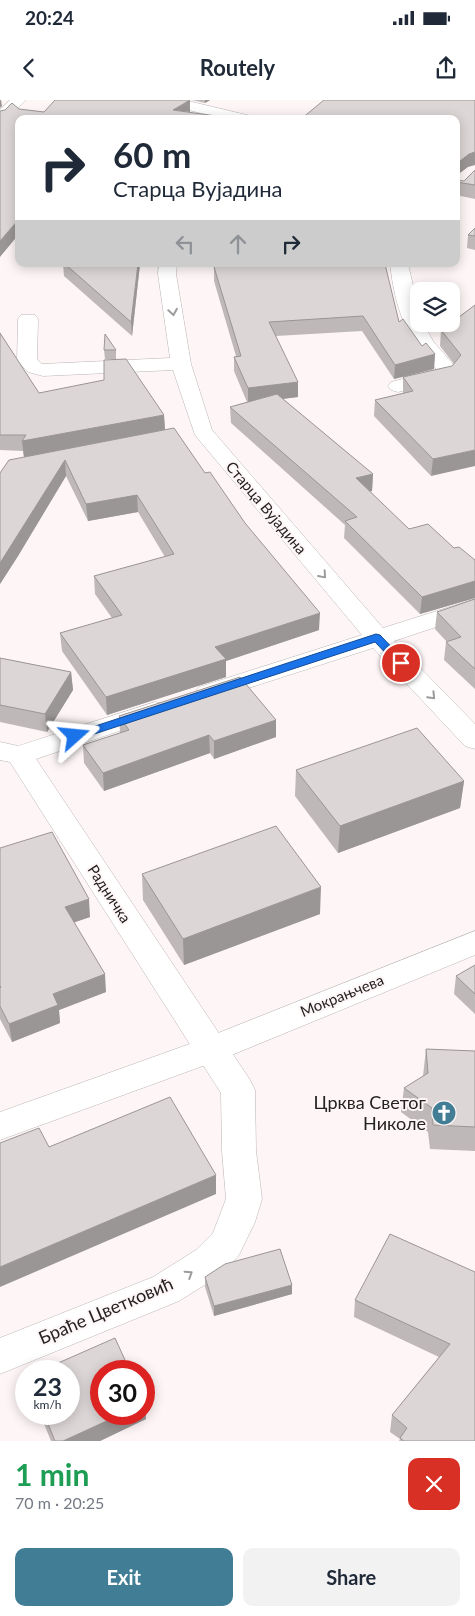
<!DOCTYPE html>
<meta charset="utf-8">
<style>
body{margin:0;font-family:Lato,sans-serif;background:#f2f2f3;color:#1f2937;height:100vh;display:flex;flex-direction:column;font-size:19px;white-space:nowrap}
*{box-sizing:border-box;margin:0}
p{font-size:16px;color:#747a83}
.icon{flex:none;width:28px;height:28px;fill:none;stroke:currentColor;stroke-width:2;stroke-linecap:round;stroke-linejoin:round}
.map{position:relative;height:1341px;overflow:hidden}
.panel{display:flex;flex-direction:column;background:#fff;flex:1}
.panel>*{flex:none}
.guide{position:absolute;left:15px;top:15px;width:445px;height:152px;border-radius:10px;box-shadow:0 2px 12px #0003;background:#fff;color:#1f2937;overflow:hidden}
.buttons{position:absolute;left:410px;top:182px;display:grid;gap:10px}
.buttons a{display:grid;place-items:center;width:50px;height:50px;border-radius:10px;background:#fff;box-shadow:0 2px 12px #0003;font-size:25px}
.speed{position:absolute;left:15px;top:1260px;display:flex;gap:10px;font-size:25px;font-weight:700;text-align:center}
.speed>*{display:grid;place-content:center;width:65px;height:65px;border-radius:50%;background:#fff;box-shadow:0 2px 12px #0003;line-height:1}
.speed small{font-size:12px;font-weight:400}
.speed .limit{border:8px solid #d22;background:#fff;color:#111}
.pin{position:absolute;display:grid;place-items:center;width:42px;height:42px;color:#fff;margin:-21px;border:2px solid #fff;border-radius:50%;box-shadow:0 1px 5px #0007}
.me{position:absolute;width:55px;margin:-28px;rotate:72deg;stroke-linejoin:round;filter:drop-shadow(0 0 4px #0008)}
.turn{display:flex;align-items:center;gap:18px;height:105px;padding:0 15px;font-size:22px}
.turn .icon{width:65px;height:65px;stroke-width:2.5}
.turn b{display:block;font-size:35px;line-height:42px}
.lanes{display:flex;align-items:center;height:48px;padding:0 15px;background:#0003;justify-content:center;gap:25px;direction:ltr}
.lanes .off{opacity:.35}
.round{display:grid;place-items:center;flex:none;width:52px;height:52px;border-radius:10px;background:#f2f2f3}
.head{display:flex;align-items:center;justify-content:space-between;height:85px;padding:0 15px}
h1{font-size:30px;font-weight:700;line-height:38px;color:#1e9e55}
.cta{display:flex;gap:10px;margin-top:auto;padding:10px 15px}
.cta a{flex:1;height:58px;border-radius:10px;background:#417d94;color:#fff;font-size:20px;font-weight:700;line-height:58px;text-align:center}
.cta a+a{background:#f2f2f3;color:#1f2937}
.status{display:flex;justify-content:space-between;align-items:center;height:35px;padding:0 25px;background:#fff;direction:ltr}
.status svg{height:14px;fill:currentColor}
header{display:flex;justify-content:space-between;align-items:center;height:65px;padding:0 15px;background:#fff;font-size:22px;font-weight:700}
.map>svg:first-child{display:block}
.lines{fill:none;stroke-linecap:round;stroke-linejoin:round}
.minor-casing{stroke:#bcb5b5;stroke-width:1}
.tertiary-casing{stroke:#bcb5b5;stroke-width:1}
.minor{fill:#fff;fill-rule:evenodd}
.tertiary{fill:#fff;fill-rule:evenodd}
.wall{fill:#beb8b8}
.shaded-wall{fill:#9b9696}
.building{fill:#ddd6d6;stroke:#9b9696}
.oneway{stroke:#9c9c9c}
.route{fill:#1a73e8;stroke:#114b97}
.labels{text-anchor:middle;stroke-width:4;stroke-linejoin:round;paint-order:stroke}
.street-label{font-size:15px;fill:#242222;stroke:#fef6f6}
.near-poi-label{font-size:18px;fill:#242222;stroke:#fef6f6;text-anchor:end}
.near-street-label{font-size:18px;fill:#242222;stroke:#fef6f6}
</style>
<div class="status"><b>20:24</b><svg viewBox="0 0 49 12"><path d="M0 12V9h3v3zM5 12V6h3v6zM10 12V3h3v9zM15 12V0h3v12zM26 1h20v11H26zM47 4h2v5h-2z"/></svg></div>
<header><svg class="icon" aria-label="back" viewBox="0 0 24 24"><path d="M15 5l-7 7 7 7"/></svg>Routely<svg class="icon" aria-label="share" viewBox="0 0 24 24"><path d="M12 15V3M7 8l5-5 5 5M5 13v7h14v-7"/></svg></header>
<div class="map">
<svg width="475" height="1341" viewBox="0 0 475 1341">
<rect width="100%" height="100%" fill="#fef6f6"/>
<g class="lines">
<defs>
<g id="minor">
<polygon points="10,0 26,0 5,21 0,23 0,10"/>
<polygon points="158,0 184,0 251,16 254,19 225,19 160,3"/>
<polygon points="159,164 177,164 176,174 191,264 212,330 383,528 475,499 475,514 394,541 475,624 475,649 465,646 373,548 208,601 199,599 195,593 199,587 362,535 195,335 173,270 43,276 28,272 17,261 18,219 21,215 35,215 38,219 37,259 42,264 170,258 158,174"/>
<path d="M390 164H408L419 211V224H424L433 241 458 270 450 280 398 292 391 290 388 286 391 282 437 270C405 233 396 213 390 164Z"/>
<polygon points="155,602 164,604 168,610 164,616 36,659 250,980 255,990 256,1051 262,1099 255,1122 239,1155 222,1174 179,1201 0,1274 0,1238 153,1177 196,1150 213,1133 226,1099 222,1051 221,993 10,662 0,660 0,642 18,646"/>
</g>
<polygon id="tertiary" points="475,831 475,855 222,959 0,1040 0,1012 198,941"/>
</defs>
<use href="#minor" class="minor-casing"/>
<use href="#tertiary" class="tertiary-casing"/>
<use href="#minor" class="minor"/>
<use href="#tertiary" class="tertiary"/>
</g>
<g class="wall">
<polygon points="192,0 210,0 205,3"/>
<polygon points="475,70 475,99 456,95 456,80 464,81"/>
<polygon points="475,128 475,150 467,148 468,135"/>
<polygon points="63,164 140,164 132,236 64,176"/>
<polygon points="214,164 399,222 422,246 435,254 434,269 394,279 362,231 276,236 298,297 283,299 373,374 372,391 369,392 409,429 454,448 475,460 475,498 420,514 344,438 345,425 231,323 230,307 247,302 234,271 234,257 236,256 214,181"/>
<polygon points="475,205 431,376 374,316 375,300 403,293 403,277 452,266 454,264 440,246 441,230"/>
<polygon points="0,233 39,293 164,315 165,330 205,373 319,530 226,561 226,577 107,615 62,551 60,533 112,518 95,494 94,476 165,457 138,412 88,421 66,376 18,456 0,484 0,373 140,334 24,357 23,351 0,350"/>
<polygon points="104,250 116,250 116,259 105,259"/>
<polygon points="475,499 475,589 444,560 446,542 447,542 435,529 437,512"/>
<polygon points="0,558 71,572 73,590 47,632 0,622"/>
<polygon points="119,616 276,620 276,637 214,659 210,653 104,691 84,663 83,645 120,633"/>
<polygon points="296,670 464,681 460,708 338,753 295,696"/>
<polygon points="0,748 90,817 74,822 106,892 59,910 60,923 12,942 0,919"/>
<polygon points="142,774 320,814 184,865 143,800"/>
<polygon points="475,865 475,914 454,894 456,876"/>
<polygon points="426,949 475,951 475,1051 430,1049 428,1032 401,1012 404,988 423,976"/>
<polygon points="475,1172 475,1341 399,1341 400,1339 390,1332 392,1315 439,1257 354,1217 355,1200"/>
<polygon points="205,1177 292,1185 292,1194 214,1216 205,1187"/>
<polygon points="40,1314 69,1314 146,1319 100,1341 51,1341"/>
</g>
<g class="shaded-wall">
<polygon points="0,0 1,0 2,6 0,8"/>
<polygon points="190,0 190,12 173,10"/>
<polygon points="205,0 210,0 205,3"/>
<polygon points="475,52 475,65 468,67 456,76 456,64 469,54"/>
<polygon points="19,119 19,134 0,157 0,141"/>
<polygon points="138,164 140,164 132,236 131,222"/>
<polygon points="435,254 434,269 394,279 395,265"/>
<polygon points="298,282 298,297 248,303 248,288"/>
<polygon points="164,315 165,330 24,357 22,341"/>
<polygon points="475,350 475,366 431,376 433,359"/>
<polygon points="65,360 66,376 18,456 0,484 0,463"/>
<polygon points="373,374 372,391 355,395 356,378"/>
<polygon points="137,395 138,412 88,421 86,404"/>
<polygon points="475,481 475,498 420,514 422,497"/>
<polygon points="320,513 319,530 226,561 226,577 107,615 106,597 215,547"/>
<polygon points="71,572 73,590 47,632 45,614"/>
<polygon points="276,620 276,637 214,659 214,641"/>
<polygon points="209,635 210,653 104,691 103,673"/>
<polygon points="464,681 460,708 338,753 340,726"/>
<polygon points="321,787 320,814 184,865 183,839"/>
<polygon points="89,799 90,817 67,825 65,807"/>
<polygon points="105,874 106,892 59,910 60,923 12,942 9,924 53,894"/>
<polygon points="216,1075 216,1094 0,1187 0,1167"/>
<polygon points="292,1185 292,1194 214,1216 214,1206"/>
<polygon points="145,1303 146,1319 100,1341 63,1341 122,1314 144,1314 144,1304"/>
</g>
<g class="building">
<polygon points="55,0 190,0 173,10 238,19 19,19 19,119 0,141 0,11 5,10 12,3 19,9 44,12"/>
<polygon points="324,0 475,0 475,52 469,54 456,64 456,19 301,19"/>
<polygon points="475,70 475,85 456,82 456,80 464,81"/>
<polygon points="475,128 475,136 468,135"/>
<polygon points="65,164 138,164 131,222"/>
<polygon points="214,164 385,164 399,222 403,219 422,246 426,243 435,254 395,265 363,216 269,222 298,282 248,288 234,257 241,256 214,167"/>
<polygon points="475,205 475,350 433,359 375,300 413,291 403,277 452,266 461,255 441,230 451,224 451,223"/>
<polygon points="0,233 39,293 104,280 104,260 126,259 164,315 22,341 26,335 0,335"/>
<polygon points="105,234 116,250 104,250"/>
<polygon points="277,294 373,374 356,378 409,429 428,424 454,448 459,447 475,460 475,481 422,497 345,421 357,417 230,307"/>
<polygon points="174,328 205,373 210,372 245,423 320,513 215,547 226,559 106,597 60,533 122,515 94,476 174,454 137,395 86,404 65,360 0,463 0,373 9,360"/>
<polygon points="475,499 475,569 446,542 461,537 437,512"/>
<polygon points="0,558 71,572 45,614 0,605"/>
<polygon points="240,577 276,620 214,641 209,635 103,673 83,645 129,630 119,616"/>
<polygon points="417,628 464,681 340,726 296,670"/>
<polygon points="276,726 321,787 183,839 142,774"/>
<polygon points="52,732 89,799 65,807 105,874 53,894 58,905 9,924 0,906 0,888 1,887 0,886 0,748"/>
<polygon points="475,865 475,894 456,876"/>
<polygon points="426,949 475,951 475,1027 433,1025 432,1008 404,988 428,973"/>
<polygon points="170,997 216,1075 0,1167 0,1043 39,1028 49,1047"/>
<polygon points="390,1134 475,1172 475,1341 404,1341 400,1338 407,1328 392,1315 450,1244 355,1200"/>
<polygon points="280,1149 292,1185 214,1206 205,1177 225,1164"/>
<polygon points="115,1238 130,1271 101,1271 101,1314 122,1314 63,1341 55,1341 44,1314 69,1314 69,1271 40,1271"/>
</g>
<defs><path id="oneway-chevron" d="M-2-3.5L2.5 0L-2 3.5" fill="none" stroke-width="1.6" stroke-linecap="round" stroke-linejoin="round" transform="scale(1.25)"/></defs>
<g class="oneway">
<use href="#oneway-chevron" transform="translate(173 212) rotate(81)"/>
<use href="#oneway-chevron" transform="translate(323 475) rotate(49)"/>
<use href="#oneway-chevron" transform="translate(432 596) rotate(46)"/>
<use href="#oneway-chevron" transform="translate(189 1174) rotate(-33)"/>
</g>
<polygon class="route" points="376,534 380,535 405,561 405,565 397,565 375,542 79,639 75,640 70,636 71,634"/>
<defs>
<symbol id="church-disc" viewBox="-11 -11 22 22"><circle r="9.5" fill="#417d94" stroke="#fef6f6"/><path d="M-1.2-6h2.4v3.5h3.3v2.4h-3.3V6h-2.4V-.1h-3.3v-2.4h3.3Z" fill="#fff"/></symbol>
</defs>
<g fill-rule="evenodd">
<use href="#church-disc" x="430" y="999" width="28" height="28"/>
</g>
<g class="labels">
<g class="street-label">
<text transform="translate(266 408) rotate(50)" y="5">Старца Вујадина</text>
<text transform="translate(109 794) rotate(57)" y="5">Радничка</text>
<text transform="translate(342 896) rotate(-22)" y="5">Мокрањчева</text>
</g>
<g class="near-poi-label">
<text x="426" y="1009">Црква Светог<tspan x="426" dy="21">Николе</tspan></text>
</g>
<g class="near-street-label">
<text transform="translate(106 1211) rotate(-23)" y="6">Браће Цветковић</text>
</g>
</g>
</svg>
<div class="buttons">
<a><svg class="icon" aria-label="layers" viewBox="0 0 24 24"><path d="M12 4l9 5-9 5-9-5zM3 14l9 5 9-5"/></svg></a>
</div>
<div class="speed"><div>23<small>km/h</small></div><div class="limit">30</div></div>
<div class="pin" style="left:401px;top:563px;background:#d93025"><svg class="icon" aria-label="arrive" viewBox="0 0 24 24"><path d="M6 21V4h12l-3 4 3 4H6"/></svg></div>
<svg class="me" style="left:75px;top:636px" viewBox="-20 -20 40 40"><path d="M0-17L14 15 0 8-14 15z" fill="#1a73e8" stroke="#fff" stroke-width="4"/></svg>
<div class="guide">
<div class="turn"><svg class="icon" aria-label="right" viewBox="0 0 24 24"><path d="M7 20v-9h11M14 6l5 5-5 5"/></svg><div><b>60 m</b>Старца Вујадина</div></div>
<div class="lanes"><svg class="icon off" aria-label="left" viewBox="0 0 24 24"><path d="M17 20v-9H6M10 6l-5 5 5 5"/></svg><svg class="icon off" aria-label="ahead" viewBox="0 0 24 24"><path d="M12 20V5M6 11l6-6 6 6"/></svg><svg class="icon" aria-label="right" viewBox="0 0 24 24"><path d="M7 20v-9h11M14 6l5 5-5 5"/></svg></div>
</div>
</div>
<section class="panel">
<div class="head"><div><h1>1 min</h1><p>70 m · 20:25</p></div><a class="round" style="background:#d93025;color:#fff"><svg class="icon" aria-label="close" viewBox="0 0 24 24"><path d="M6 6l12 12M18 6L6 18"/></svg></a></div>
<div class="cta"><a>Exit</a><a>Share</a></div>
</section>
